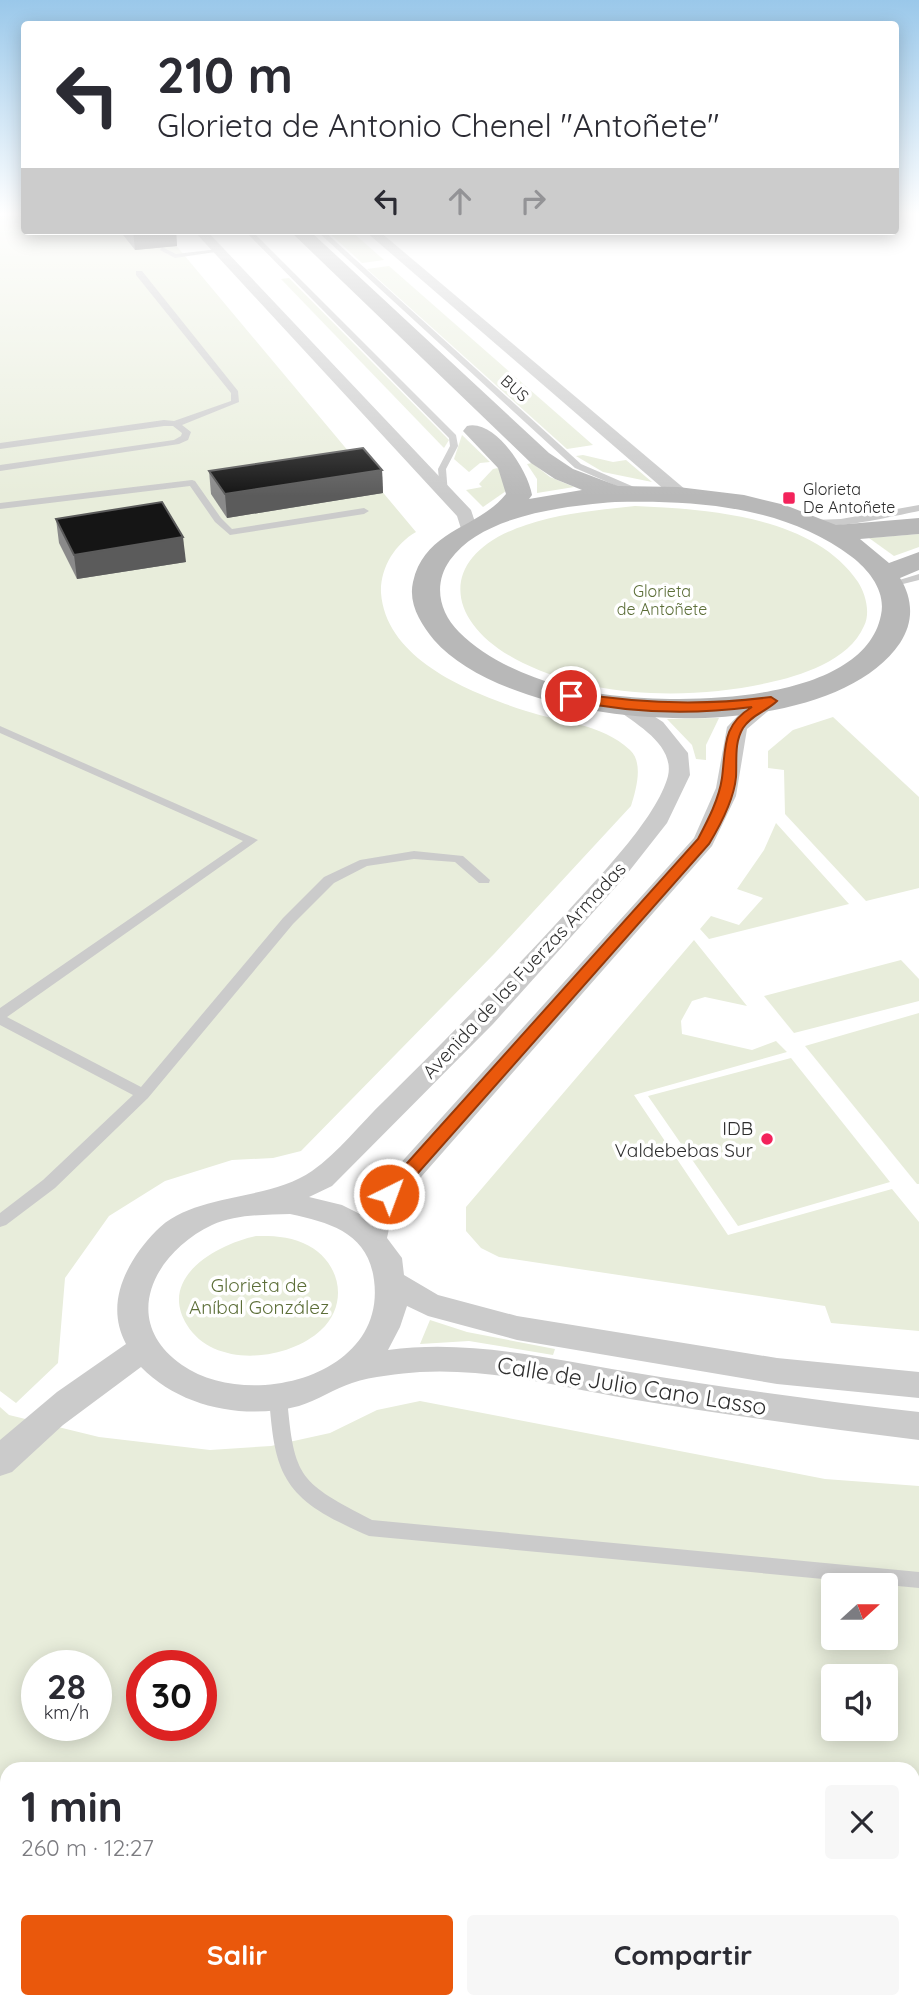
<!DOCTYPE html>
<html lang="es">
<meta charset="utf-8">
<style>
body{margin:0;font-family:Quicksand,sans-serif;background:#f7f7f7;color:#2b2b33;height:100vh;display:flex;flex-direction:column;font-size:26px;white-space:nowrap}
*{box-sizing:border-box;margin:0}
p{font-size:23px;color:#7c7c81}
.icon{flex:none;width:38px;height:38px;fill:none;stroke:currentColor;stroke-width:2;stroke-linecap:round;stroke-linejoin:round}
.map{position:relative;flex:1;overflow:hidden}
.details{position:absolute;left:0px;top:1762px;width:920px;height:247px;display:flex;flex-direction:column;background:#fff;border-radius:21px 21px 0 0;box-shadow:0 4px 18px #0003}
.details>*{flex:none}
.top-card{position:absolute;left:21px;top:21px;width:878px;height:214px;border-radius:7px;box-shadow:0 4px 18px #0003;background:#fff;color:#2b2b33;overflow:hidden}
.needle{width:46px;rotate:69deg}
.tools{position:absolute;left:821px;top:1573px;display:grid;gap:14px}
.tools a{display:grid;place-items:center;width:77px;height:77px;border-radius:7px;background:#fff;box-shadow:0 4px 18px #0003;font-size:35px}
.speed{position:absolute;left:21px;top:1650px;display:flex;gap:14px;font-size:35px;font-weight:700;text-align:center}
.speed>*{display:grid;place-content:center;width:91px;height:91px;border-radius:50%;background:#fff;box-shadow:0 4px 18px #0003;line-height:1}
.speed small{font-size:18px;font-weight:400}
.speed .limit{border:10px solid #d22;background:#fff;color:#111}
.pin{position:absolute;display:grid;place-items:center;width:60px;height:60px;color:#fff;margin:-30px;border:4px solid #fff;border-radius:50%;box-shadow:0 2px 7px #0007}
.me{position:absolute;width:77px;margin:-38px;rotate:42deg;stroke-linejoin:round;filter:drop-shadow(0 0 5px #0008)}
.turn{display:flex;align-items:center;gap:24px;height:147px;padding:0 21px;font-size:32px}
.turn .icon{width:91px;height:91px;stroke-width:2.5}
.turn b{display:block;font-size:49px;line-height:60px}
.lanes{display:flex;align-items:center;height:66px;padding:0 21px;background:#0003;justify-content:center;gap:35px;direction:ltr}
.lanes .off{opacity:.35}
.round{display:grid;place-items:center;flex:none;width:74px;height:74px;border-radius:7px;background:#f7f7f7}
.headline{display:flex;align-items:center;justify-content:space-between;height:119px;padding:0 21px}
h1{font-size:42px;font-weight:700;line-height:52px}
.button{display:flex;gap:14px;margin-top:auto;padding:14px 21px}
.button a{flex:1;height:80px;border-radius:7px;background:#ea580c;color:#fff;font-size:28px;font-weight:700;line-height:80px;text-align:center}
.button a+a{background:#f7f7f7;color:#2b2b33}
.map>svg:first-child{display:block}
.green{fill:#e8eddb;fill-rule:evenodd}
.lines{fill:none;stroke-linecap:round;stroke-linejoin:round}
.stream{stroke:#c5e6ee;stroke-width:14}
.lane{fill:#cbcbcb;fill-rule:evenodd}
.street{fill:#cbcbcb;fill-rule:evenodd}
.secondary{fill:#b8b8b8;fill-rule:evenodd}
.wall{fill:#8a8a8a}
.shaded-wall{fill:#5b5b5b}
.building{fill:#151515;stroke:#5b5b5b;stroke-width:2}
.route{fill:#ea580c;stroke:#983908;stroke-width:2}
.poi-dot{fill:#f3235b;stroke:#fff;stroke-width:2.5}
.labels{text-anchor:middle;stroke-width:7;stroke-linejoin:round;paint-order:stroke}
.far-street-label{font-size:16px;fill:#2e2e2e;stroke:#fff}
.far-poi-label{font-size:16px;fill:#2e2e2e;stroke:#fff;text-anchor:start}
.far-park-label{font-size:16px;fill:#5c6e38;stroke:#fff}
.street-label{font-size:19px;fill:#2e2e2e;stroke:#fff}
.poi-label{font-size:19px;fill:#2e2e2e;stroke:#fff;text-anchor:end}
.park-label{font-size:19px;fill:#5c6e38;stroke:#fff}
.near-street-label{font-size:23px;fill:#2e2e2e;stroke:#fff}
</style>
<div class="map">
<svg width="919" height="2008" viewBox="0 0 919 2008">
<rect width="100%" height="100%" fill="#fff"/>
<g class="green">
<path d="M0 215H24V231H164L416 532C395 544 380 568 381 593 386 660 471 693 526 711 562 723 601 723 630 750 644 763 636 790 631 806L494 954 301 1151 273 1158 232 1160 165 1181 109 1216 65 1278 58 1363 16 1403 0 1391Z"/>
<polygon points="327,231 351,231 384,260 362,263"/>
<polygon points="389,266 593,445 567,449 367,269"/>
<polygon points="289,278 449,440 444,448 281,279"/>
<polygon points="462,435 490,462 480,463 469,472 454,459"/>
<polygon points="583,455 613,462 626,460 652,482 603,472 576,456"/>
<polygon points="532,463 550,477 574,487 537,493 537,479 527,464"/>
<polygon points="498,468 506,477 506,491 483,507 466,490 482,487 479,484 493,469"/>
<path d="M635 506C707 509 814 516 858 582 865 593 871 612 864 626 849 661 800 676 767 683 689 700 595 698 523 663 443 624 435 555 526 525 562 513 598 510 635 506Z"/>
<polygon points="919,534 919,547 894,556 869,538"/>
<polygon points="833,717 919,797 919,888 866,901 785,814 784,770 768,768 768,751 793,730"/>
<polygon points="719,718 706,745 706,760 696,759 692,745 667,719"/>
<polygon points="776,823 849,904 709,939 700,929 711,916 739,925 763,898 737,889 764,850"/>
<polygon points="694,940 747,1006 705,997 692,1001 681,1021 682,1034 752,1050 776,1041 787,1052 634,1095 728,1235 892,1189 919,1222 919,1331 831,1323 825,1306 499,1257 481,1248 466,1231 466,1207"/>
<polygon points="901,960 919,979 919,1001 794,1033 764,996"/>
<polygon points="919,1013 919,1184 917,1184 805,1046"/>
<polygon points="791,1058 890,1182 738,1226 648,1096"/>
<path d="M256 1236C272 1236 288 1236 303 1243 339 1258 351 1302 321 1330 288 1361 214 1369 187 1325 157 1277 218 1244 256 1236Z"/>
<polygon points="430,1320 467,1332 555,1349 553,1355 469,1341 420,1344"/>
<path d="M420 1401 825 1479 919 1486V2008H0V1407L9 1415 99 1437 210 1450 271 1446 330 1433 377 1410ZM833 1586H886V1638H833ZM37 1666H96V1726H37ZM142 1666H201V1726H142ZM833 1676H886V1729H833ZM7 1769H914V2002H7Z"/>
</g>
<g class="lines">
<g class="stream">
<polyline points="914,1941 919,1938"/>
<polyline points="53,2008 65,2002"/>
</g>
<g class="lane">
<polygon points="245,231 252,231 456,435 458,446 446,469 448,494 440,492 438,469 450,446 449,438"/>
<polygon points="317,231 324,231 581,464 641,490 641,494 635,494 575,468"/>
<polygon points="162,247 176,254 219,249 222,251 175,258 160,250"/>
<polygon points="136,271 142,271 238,391 239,402 182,425 191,432 188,440 179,444 0,471 0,465 174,440 181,436 182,433 173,426 164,426 0,449 0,443 164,420 174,421 231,401 231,393 136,275"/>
<polygon points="192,480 195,481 221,518 232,529 364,508 369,511 364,514 230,535 215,522 190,486 0,509 0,503"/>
<path d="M919 505V511C898 515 824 533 808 523L813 520 841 519Z"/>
<polygon points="919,574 919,580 891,587 886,584"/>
<polygon points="0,726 258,840 7,1017 141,1087 283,918 324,877 360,860 414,851 463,856 490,880 489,883 479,883 455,862 414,859 367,866 334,883 293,924 148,1098 55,1188 6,1225 0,1227 0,1213 43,1180 133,1095 0,1025 0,1008 243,841 0,733"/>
<path d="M278 1390 284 1392 287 1397C294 1480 300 1482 372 1520L919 1572V1588L369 1536C359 1532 349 1527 339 1522 278 1492 274 1460 269 1397L272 1392Z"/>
</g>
<g class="street">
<polygon points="194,231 207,231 471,510 478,531 475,535 463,535 457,516"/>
<polygon points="365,231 379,231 686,490 689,494 686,498 674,498"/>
<path d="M771 694 781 700 747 729 736 796 712 846 400 1201 392 1215 387 1238 402 1258 404 1275 438 1295 517 1316 777 1358 919 1372V1398L777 1384 517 1340 428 1316 407 1306 400 1327 388 1350C471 1339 548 1359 630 1372 726 1388 822 1401 919 1412V1440C822 1428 726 1415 630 1399 560 1387 492 1368 420 1372 398 1374 373 1376 352 1383 334 1389 318 1400 299 1406 245 1420 181 1408 141 1367L63 1425 12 1472 0 1476V1440L57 1392 126 1344C104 1303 127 1261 156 1231 193 1192 268 1202 312 1171 338 1153 361 1123 384 1101 447 1039 508 976 568 911 597 879 657 818 668 776 675 745 636 724 616 709L612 705 616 701H630L663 722 688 753 690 775 667 823 623 879 493 1024 332 1186 309 1197 342 1205 362 1215 379 1187 694 838 716 788 727 727 747 706ZM290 1214C331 1223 368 1233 374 1280 387 1377 248 1411 182 1365 118 1320 155 1252 212 1225 236 1214 265 1215 290 1214Z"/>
</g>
<path class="secondary" d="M290 231H310L549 453 573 469 618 486 678 487 744 495 785 505 836 525 919 518V534L860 539 889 563 919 552V570L900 578C913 599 914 622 900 643 826 752 517 735 434 640 421 624 408 604 413 582 425 529 478 529 506 494L498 468 463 431 467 426C495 419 528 470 532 495L529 499 582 490 555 479 531 463ZM615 502C697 500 784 506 852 557 870 571 886 592 881 615 862 714 635 707 561 686 525 676 486 659 459 632 439 612 433 584 450 560 482 515 565 506 615 502Z"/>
</g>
<g class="wall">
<polygon points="120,231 176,231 177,246 135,250"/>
<polygon points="382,470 383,493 227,518 211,494 209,471"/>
<polygon points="56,519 186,562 77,579 59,543"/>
</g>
<g class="shaded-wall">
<polygon points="133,231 176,231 177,246 135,250"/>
<polygon points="382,470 383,493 227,518 225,494"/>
<polygon points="183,537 186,562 77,579 74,555"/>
</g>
<g class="building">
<polygon points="363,448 382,470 225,494 209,471"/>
<polygon points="162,502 183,537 74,555 56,519"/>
</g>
<linearGradient id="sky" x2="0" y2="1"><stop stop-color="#9ac8ea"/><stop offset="0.43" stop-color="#fff"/><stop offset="1" stop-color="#fff" stop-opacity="0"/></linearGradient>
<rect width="919" height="496" fill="url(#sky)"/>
<path class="route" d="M571 692C639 704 702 706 771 697L777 701C767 711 751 715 743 728 734 743 737 760 736 777 734 800 721 824 709 844L395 1199H383L380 1194 383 1190 698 839C708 820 719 799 722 778 726 747 722 725 752 707 690 715 627 713 566 699V693Z"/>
<g class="poi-dot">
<rect x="782" y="491" width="14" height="14" rx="3.5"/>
<circle cx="767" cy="1139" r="7"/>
</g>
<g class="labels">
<g class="far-street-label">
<text transform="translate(515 388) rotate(42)" y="6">BUS</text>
</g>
<g class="far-poi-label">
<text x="803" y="495">Glorieta<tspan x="803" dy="18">De Antoñete</tspan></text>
</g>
<g class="far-park-label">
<text x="662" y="597">Glorieta<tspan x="662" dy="18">de Antoñete</tspan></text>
</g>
<g class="street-label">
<text transform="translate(524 970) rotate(-47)" y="7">Avenida de las Fuerzas Armadas</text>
</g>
<g class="poi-label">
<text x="753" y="1135">IDB<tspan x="753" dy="22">Valdebebas Sur</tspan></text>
</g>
<g class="park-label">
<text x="259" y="1292">Glorieta de<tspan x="259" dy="22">Aníbal González</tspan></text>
</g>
<g class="near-street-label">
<text transform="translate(632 1386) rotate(9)" y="8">Calle de Julio Cano Lasso</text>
</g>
</g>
</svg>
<div class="tools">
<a><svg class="needle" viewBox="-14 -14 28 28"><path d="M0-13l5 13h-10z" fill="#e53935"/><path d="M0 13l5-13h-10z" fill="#7c7c81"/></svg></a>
<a><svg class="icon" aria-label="sound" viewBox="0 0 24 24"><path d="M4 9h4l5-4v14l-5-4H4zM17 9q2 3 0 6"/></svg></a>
</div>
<div class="speed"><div>28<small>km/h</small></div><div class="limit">30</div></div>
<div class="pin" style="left:571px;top:696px;background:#d93025"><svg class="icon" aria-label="arrive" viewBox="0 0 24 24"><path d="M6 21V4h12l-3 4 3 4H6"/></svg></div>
<svg class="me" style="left:389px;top:1194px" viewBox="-20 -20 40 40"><circle r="17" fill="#ea580c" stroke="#fff" stroke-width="3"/><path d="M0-11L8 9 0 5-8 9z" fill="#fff"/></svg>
<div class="top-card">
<div class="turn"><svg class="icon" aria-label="left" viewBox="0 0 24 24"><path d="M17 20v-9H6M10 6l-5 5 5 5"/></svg><div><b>210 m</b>Glorieta de Antonio Chenel &quot;Antoñete&quot;</div></div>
<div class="lanes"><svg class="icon" aria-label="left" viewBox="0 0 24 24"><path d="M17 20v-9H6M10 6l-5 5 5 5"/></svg><svg class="icon off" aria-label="ahead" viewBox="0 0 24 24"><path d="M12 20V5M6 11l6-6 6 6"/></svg><svg class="icon off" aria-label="right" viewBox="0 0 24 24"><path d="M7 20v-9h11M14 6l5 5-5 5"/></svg></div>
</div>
<section class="details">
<div class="headline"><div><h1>1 min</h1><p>260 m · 12:27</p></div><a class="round"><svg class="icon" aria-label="close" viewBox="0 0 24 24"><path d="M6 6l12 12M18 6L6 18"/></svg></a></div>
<div class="button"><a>Salir</a><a>Compartir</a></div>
</section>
</div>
